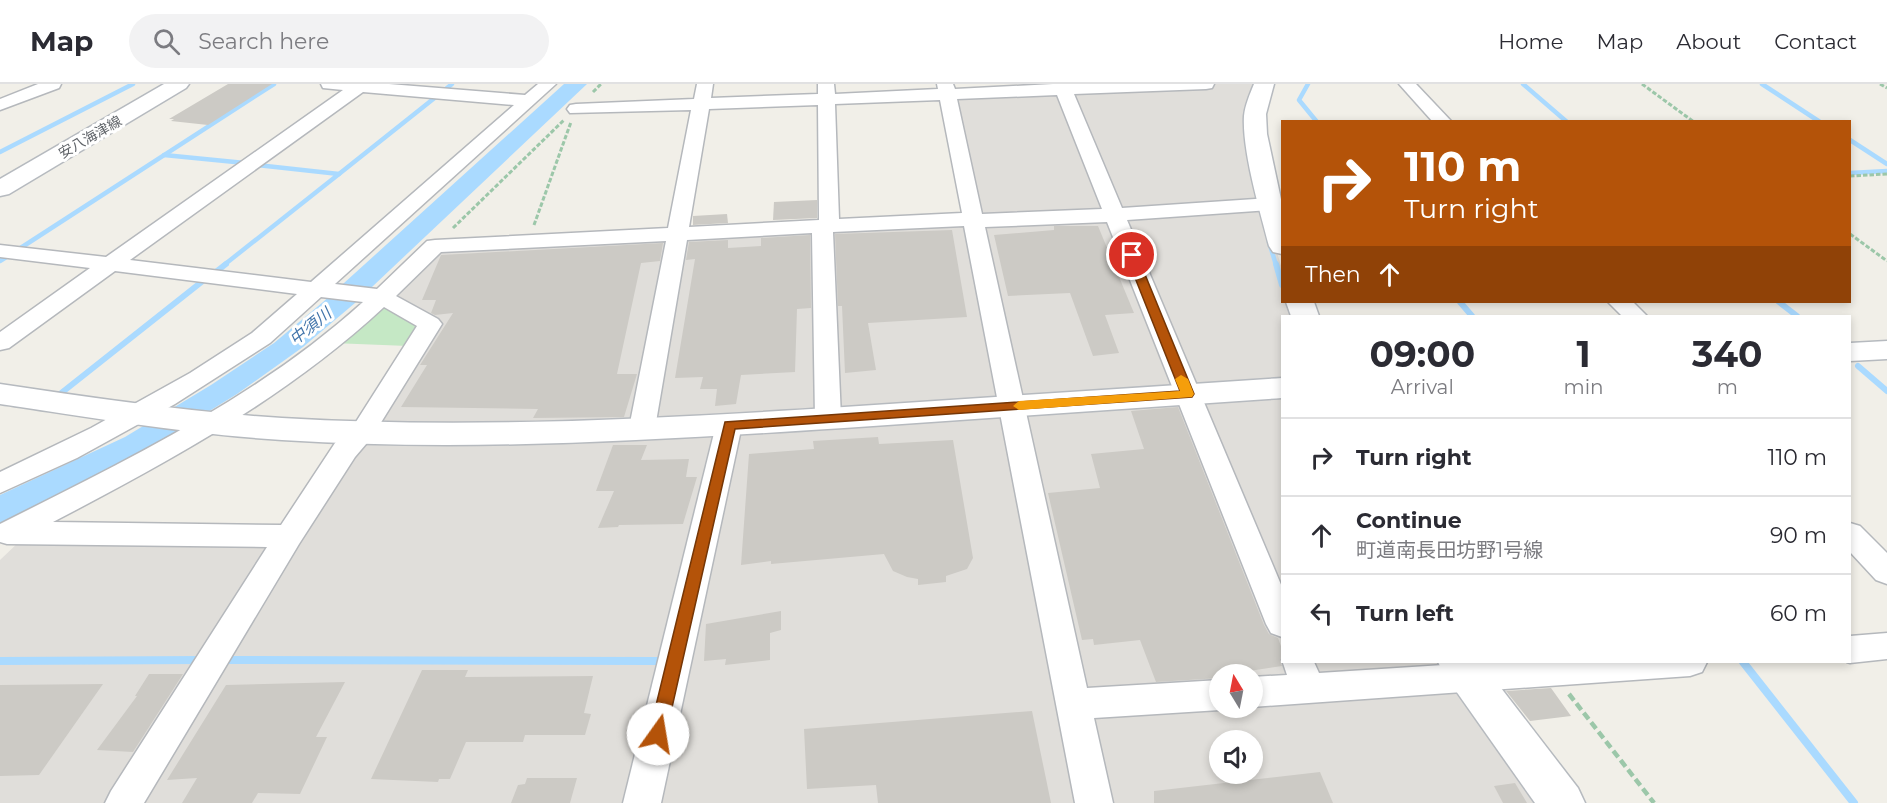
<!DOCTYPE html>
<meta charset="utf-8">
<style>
body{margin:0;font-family:Montserrat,"Noto Sans JP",sans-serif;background:#f2f2f3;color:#2b2b33;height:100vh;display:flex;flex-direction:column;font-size:22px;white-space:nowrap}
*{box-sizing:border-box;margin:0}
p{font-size:20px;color:#7c7c81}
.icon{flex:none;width:33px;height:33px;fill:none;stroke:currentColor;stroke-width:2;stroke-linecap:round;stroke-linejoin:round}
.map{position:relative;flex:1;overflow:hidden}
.panel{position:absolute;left:1281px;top:231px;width:570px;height:348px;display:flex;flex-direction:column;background:#fff;border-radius:0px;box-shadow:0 3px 9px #0003}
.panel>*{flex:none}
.banner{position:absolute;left:1281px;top:36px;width:570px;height:183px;border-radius:0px;box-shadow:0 3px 9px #0003;background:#b45309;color:#fff;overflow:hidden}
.needle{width:39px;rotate:350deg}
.fabs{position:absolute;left:1209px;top:580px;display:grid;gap:12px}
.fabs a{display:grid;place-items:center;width:54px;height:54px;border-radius:50%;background:#fff;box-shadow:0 3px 9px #0003;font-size:30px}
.pin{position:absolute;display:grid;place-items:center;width:51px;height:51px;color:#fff;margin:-26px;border:3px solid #fff;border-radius:50%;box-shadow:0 2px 6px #0007}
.me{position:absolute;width:66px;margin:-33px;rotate:13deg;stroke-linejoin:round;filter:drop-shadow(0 0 4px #0008)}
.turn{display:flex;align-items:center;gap:21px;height:126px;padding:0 24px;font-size:27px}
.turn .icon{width:78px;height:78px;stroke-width:2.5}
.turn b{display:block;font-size:42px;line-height:51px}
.then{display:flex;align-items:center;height:57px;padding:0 24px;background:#0003;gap:12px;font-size:22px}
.eta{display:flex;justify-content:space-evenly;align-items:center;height:102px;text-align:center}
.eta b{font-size:36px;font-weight:700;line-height:42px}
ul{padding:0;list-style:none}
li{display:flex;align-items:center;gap:18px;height:78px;padding:0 24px;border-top:2px solid #e1e1e2}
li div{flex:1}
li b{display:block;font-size:22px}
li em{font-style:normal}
header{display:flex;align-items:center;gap:36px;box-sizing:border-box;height:84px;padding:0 30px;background:#fff;border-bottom:2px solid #e1e1e2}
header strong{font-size:28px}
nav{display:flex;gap:33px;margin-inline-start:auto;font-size:21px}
.search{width:420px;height:54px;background:#f2f2f3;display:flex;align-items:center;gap:15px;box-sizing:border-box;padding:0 21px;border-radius:33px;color:#7c7c81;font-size:22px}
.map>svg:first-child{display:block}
.industrial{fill:#e0deda;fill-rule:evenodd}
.green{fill:#c5e8c5}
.water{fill:#aadaff}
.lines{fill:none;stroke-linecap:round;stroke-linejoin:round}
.stream-far2{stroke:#aadaff;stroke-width:4.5}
.stream-far1{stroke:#aadaff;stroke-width:6}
.stream{stroke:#aadaff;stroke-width:8}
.building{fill:#cccac5}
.street-casing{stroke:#b5b8bc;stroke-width:3}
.secondary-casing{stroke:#b6babf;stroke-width:3}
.path-far1{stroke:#9cc7a9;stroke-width:3;stroke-dasharray:4.5 2;stroke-linecap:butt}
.path{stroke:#9cc7a9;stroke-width:4.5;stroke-dasharray:8 4;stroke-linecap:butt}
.street{fill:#fff;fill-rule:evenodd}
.secondary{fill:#fff;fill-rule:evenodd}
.route{fill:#b45309;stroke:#753606;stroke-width:1.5}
.slow{fill:#f59e0b}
.labels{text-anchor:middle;stroke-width:6;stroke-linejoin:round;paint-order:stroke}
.far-street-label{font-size:14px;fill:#5f6368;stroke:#fff}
.water-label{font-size:16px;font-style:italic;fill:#4174aa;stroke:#fff}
</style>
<header>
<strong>Map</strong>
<div class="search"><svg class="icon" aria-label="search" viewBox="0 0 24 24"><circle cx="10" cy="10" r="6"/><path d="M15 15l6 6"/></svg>Search here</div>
<nav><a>Home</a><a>Map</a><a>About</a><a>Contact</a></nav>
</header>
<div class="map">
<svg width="1887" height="719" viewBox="0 0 1887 719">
<rect width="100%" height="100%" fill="#f1efe8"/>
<path class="industrial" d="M1182 0H1260L1264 124 1282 185V218H1293L1297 232H1282V578H1448L1550 719H0V476L21 456 294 459 440 239 398 214 397 208 434 170 448 166 984 139 956 12ZM1220 591H1252V624H1220ZM1220 657H1252V690H1220Z"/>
<polygon class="green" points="381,218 421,241 408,262 332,259"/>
<polygon class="water" points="564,0 587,0 355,219 303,263 237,310 151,363 0,439 0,411 125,353 211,301 274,259 323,218"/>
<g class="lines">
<g class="stream-far2">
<polyline points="1308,0 1299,16 1317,38"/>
<polyline points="1523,0 1567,38"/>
<polyline points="1762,0 1820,38"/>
<polyline points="442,8 452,0"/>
<polyline points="1850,56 1887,80"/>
<polyline points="0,68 133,0"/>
<polyline points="164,71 245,79"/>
<polyline points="1850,89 1887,87"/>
<polyline points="339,90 437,12"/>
<polyline points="1269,158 1276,181"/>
<polyline points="19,165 274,0"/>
<polyline points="0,177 8,172"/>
<polyline points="224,181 339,90 257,81"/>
</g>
<g class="stream-far1">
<polyline points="1276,180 1282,201"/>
<polyline points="217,187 226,180"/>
<polyline points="1460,218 1472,232"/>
<polyline points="1779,218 1797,232"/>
<polyline points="1858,282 1887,307"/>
<polyline points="60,310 204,196"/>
</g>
<g class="stream">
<polyline points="221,576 660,577"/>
<polyline points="0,577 201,576"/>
<polyline points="1743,578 1854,719"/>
</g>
</g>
<g class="building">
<polygon points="228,0 272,0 208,41 171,37 174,35 169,35"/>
<polygon points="817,116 817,134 773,136 774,118"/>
<polygon points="727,130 728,139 693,141 693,132"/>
<polygon points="1054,142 1098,142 1134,229 1105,231 1119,269 1093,272 1070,209 1008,212 994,151 1054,146"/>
<polygon points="952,146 967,233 868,239 876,286 845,289 842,222 838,222 835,150"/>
<polygon points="810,151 811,224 797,225 795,288 741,291 736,320 715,322 717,305 700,305 703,293 675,294 695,175 686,176 689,158 728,156 728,164 761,162 761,154"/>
<polygon points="663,159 660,177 641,179 617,290 637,290 624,333 533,334 538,325 401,323 427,281 420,281 453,229 435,231 431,229 436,216 422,216 441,171"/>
<polygon points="1178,323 1264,541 1269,550 1278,554 1282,565 1282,574 1280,577 1282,582 1236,589 1237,591 1220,591 1220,594 1156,598 1140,556 1094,561 1093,555 1082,556 1048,409 1100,404 1091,370 1144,365 1131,327"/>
<polygon points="878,353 879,360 953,356 973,474 967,485 946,492 946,498 918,501 918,495 907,493 893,487 884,470 771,480 771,477 741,481 749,370 814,365 813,357"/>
<polygon points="613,361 647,361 641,376 689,375 686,393 697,393 683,440 619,441 618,443 598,444 614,407 596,407"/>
<polygon points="781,527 781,546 770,549 770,576 725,581 726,575 704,577 706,540"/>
<polygon points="422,586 468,586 465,593 593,592 584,629 591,630 585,651 525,651 523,658 466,658 450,695 439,695 438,698 371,695"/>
<polygon points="149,590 183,590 133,668 97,666 137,612 135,612"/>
<polygon points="345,598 316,653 327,653 300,710 258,709 252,719 182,719 197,694 167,696 226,601"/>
<polygon points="103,600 39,691 0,692 0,601"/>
<polygon points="1551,604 1571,632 1530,637 1506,607"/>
<polygon points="1032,627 1051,719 878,719 876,701 807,705 804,645"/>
<polygon points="1320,688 1333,719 1154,719 1154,707"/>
<polygon points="527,694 577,694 570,719 511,719 518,701 525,700"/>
<polygon points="1515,699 1527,719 1503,719 1494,702"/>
</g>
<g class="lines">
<defs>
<g id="street">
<polygon points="38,0 61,0 59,4 0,26 0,15"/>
<path d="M321 0H389L525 11 538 0H556L335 200 377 205 427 157 435 156 668 144 691 26 570 29 567 25 570 21 576 20 694 15 697 0H713L711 14 818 10V0H834L835 10 938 5 937 0H953L955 5 1053 0H1214L1212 4 1206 5 1074 10 1122 124 1270 114 1277 116 1280 120 1277 124 1270 126 1127 136 1282 503V553L1271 549 1266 540 1107 138 985 143 1087 604 1220 596V624H1225L1220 626 1094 634 1113 719H1075L964 142 833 148 841 334 837 340 828 343 819 340 815 334 812 149 687 156 655 344 651 350 642 353 633 350 629 344 666 157 441 168 396 212 438 235 442 240 372 353 355 373 299 460 144 719H105L111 707 267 463 7 460 0 458V440C127 376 257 314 363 218L321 213 270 259 175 320 77 374 0 409V388L91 344 190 289 252 249 297 210 115 187 9 264 0 266V248L90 184 0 173V161L106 173 343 6 323 4ZM363 8 514 21 311 198 130 176ZM1057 11 1102 125 982 130 957 15ZM940 16 962 129 839 135 835 20ZM818 21 819 136 689 143 709 25ZM384 223 417 242 354 341 335 359 281 441 53 438C170 377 286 314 384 223Z"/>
<polygon points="1399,0 1416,0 1452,38 1433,38"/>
<polygon points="1608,218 1633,218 1647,232 1622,232"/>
<polygon points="729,332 738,335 742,341 661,719 623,719 716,341 720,335"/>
<polygon points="1850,439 1860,442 1887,469 1887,500 1876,496 1850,468"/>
<polygon points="1887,549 1887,575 1850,579 1847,578 1850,578 1850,552"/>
<polygon points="1282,576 1314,578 1319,589 1490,578 1707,578 1702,588 1690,592 1252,623 1252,593 1287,591"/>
</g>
<g id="secondary">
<polygon points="164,0 189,0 186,4 9,110 0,112 0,95"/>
<path d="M1254 0H1274L1266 30 1267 50 1282 120V170L1273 168 1269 162C1260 127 1242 67 1244 32 1245 21 1250 10 1254 0Z"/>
<polygon points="1286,218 1314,218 1319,232 1291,232"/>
<polygon points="1887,257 1887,275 1850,277 1850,259"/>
<path d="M1282 294V314C1136 324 990 334 844 344 657 356 469 368 282 356 187 350 94 334 0 320V300C94 314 188 328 282 334 469 345 657 335 844 323 990 313 1136 304 1282 294Z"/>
<polygon points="1438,578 1481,578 1578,704 1585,719 1535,719 1444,590"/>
</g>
</defs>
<use href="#street" class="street-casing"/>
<use href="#secondary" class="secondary-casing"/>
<g class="path-far1">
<polyline points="1642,0 1694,38"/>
<polyline points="1880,0 1887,4"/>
<polyline points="593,8 601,0"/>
<polyline points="1850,92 1887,90"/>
<polyline points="534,141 571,38"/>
<polyline points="453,144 564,36"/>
<polyline points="1850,150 1887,177"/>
</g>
<polyline class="path" points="1569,610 1654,719"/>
<use href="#street" class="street"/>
<use href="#secondary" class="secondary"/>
</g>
<polygon class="route" points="1132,167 1137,171 1194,310 1192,313 735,345 666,650 664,655 658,658 651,655 649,650 725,338 1180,307 1126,171"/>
<polygon class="slow" points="1181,291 1188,295 1194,310 1192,313 1019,326 1013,322 1019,317 1180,307 1175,295"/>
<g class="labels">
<g class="far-street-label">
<text transform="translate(90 53) rotate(-30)" y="5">安八海津線</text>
</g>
<g class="water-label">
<text transform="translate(310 242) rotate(-39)" y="6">中須川</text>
</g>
</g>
</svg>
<div class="fabs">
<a><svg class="needle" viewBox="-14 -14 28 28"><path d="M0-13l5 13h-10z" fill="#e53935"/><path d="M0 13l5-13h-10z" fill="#7c7c81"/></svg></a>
<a><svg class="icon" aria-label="sound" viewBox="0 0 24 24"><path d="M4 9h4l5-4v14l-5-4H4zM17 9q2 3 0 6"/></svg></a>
</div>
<div class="pin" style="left:1132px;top:171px;background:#d93025"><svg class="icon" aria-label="arrive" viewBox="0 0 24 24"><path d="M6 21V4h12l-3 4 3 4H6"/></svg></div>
<svg class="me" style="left:658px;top:650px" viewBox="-20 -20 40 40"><circle r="19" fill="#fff"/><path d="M0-13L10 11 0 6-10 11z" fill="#b45309"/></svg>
<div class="banner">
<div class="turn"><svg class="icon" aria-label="right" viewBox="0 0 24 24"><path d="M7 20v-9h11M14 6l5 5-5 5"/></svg><div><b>110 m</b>Turn right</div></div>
<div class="then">Then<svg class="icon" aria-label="ahead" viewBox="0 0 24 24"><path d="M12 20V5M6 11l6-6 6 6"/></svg></div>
</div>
<section class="panel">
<div class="eta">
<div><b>09:00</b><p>Arrival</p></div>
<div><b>1</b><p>min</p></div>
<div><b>340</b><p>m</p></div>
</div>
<ul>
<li><svg class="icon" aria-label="right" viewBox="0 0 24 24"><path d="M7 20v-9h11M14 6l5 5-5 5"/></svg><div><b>Turn right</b></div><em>110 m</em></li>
<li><svg class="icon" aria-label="ahead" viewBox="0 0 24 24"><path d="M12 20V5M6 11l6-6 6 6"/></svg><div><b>Continue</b><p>町道南長田坊野1号線</p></div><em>90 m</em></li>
<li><svg class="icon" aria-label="left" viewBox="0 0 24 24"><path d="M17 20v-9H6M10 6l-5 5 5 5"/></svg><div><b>Turn left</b></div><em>60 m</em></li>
</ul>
</section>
</div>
